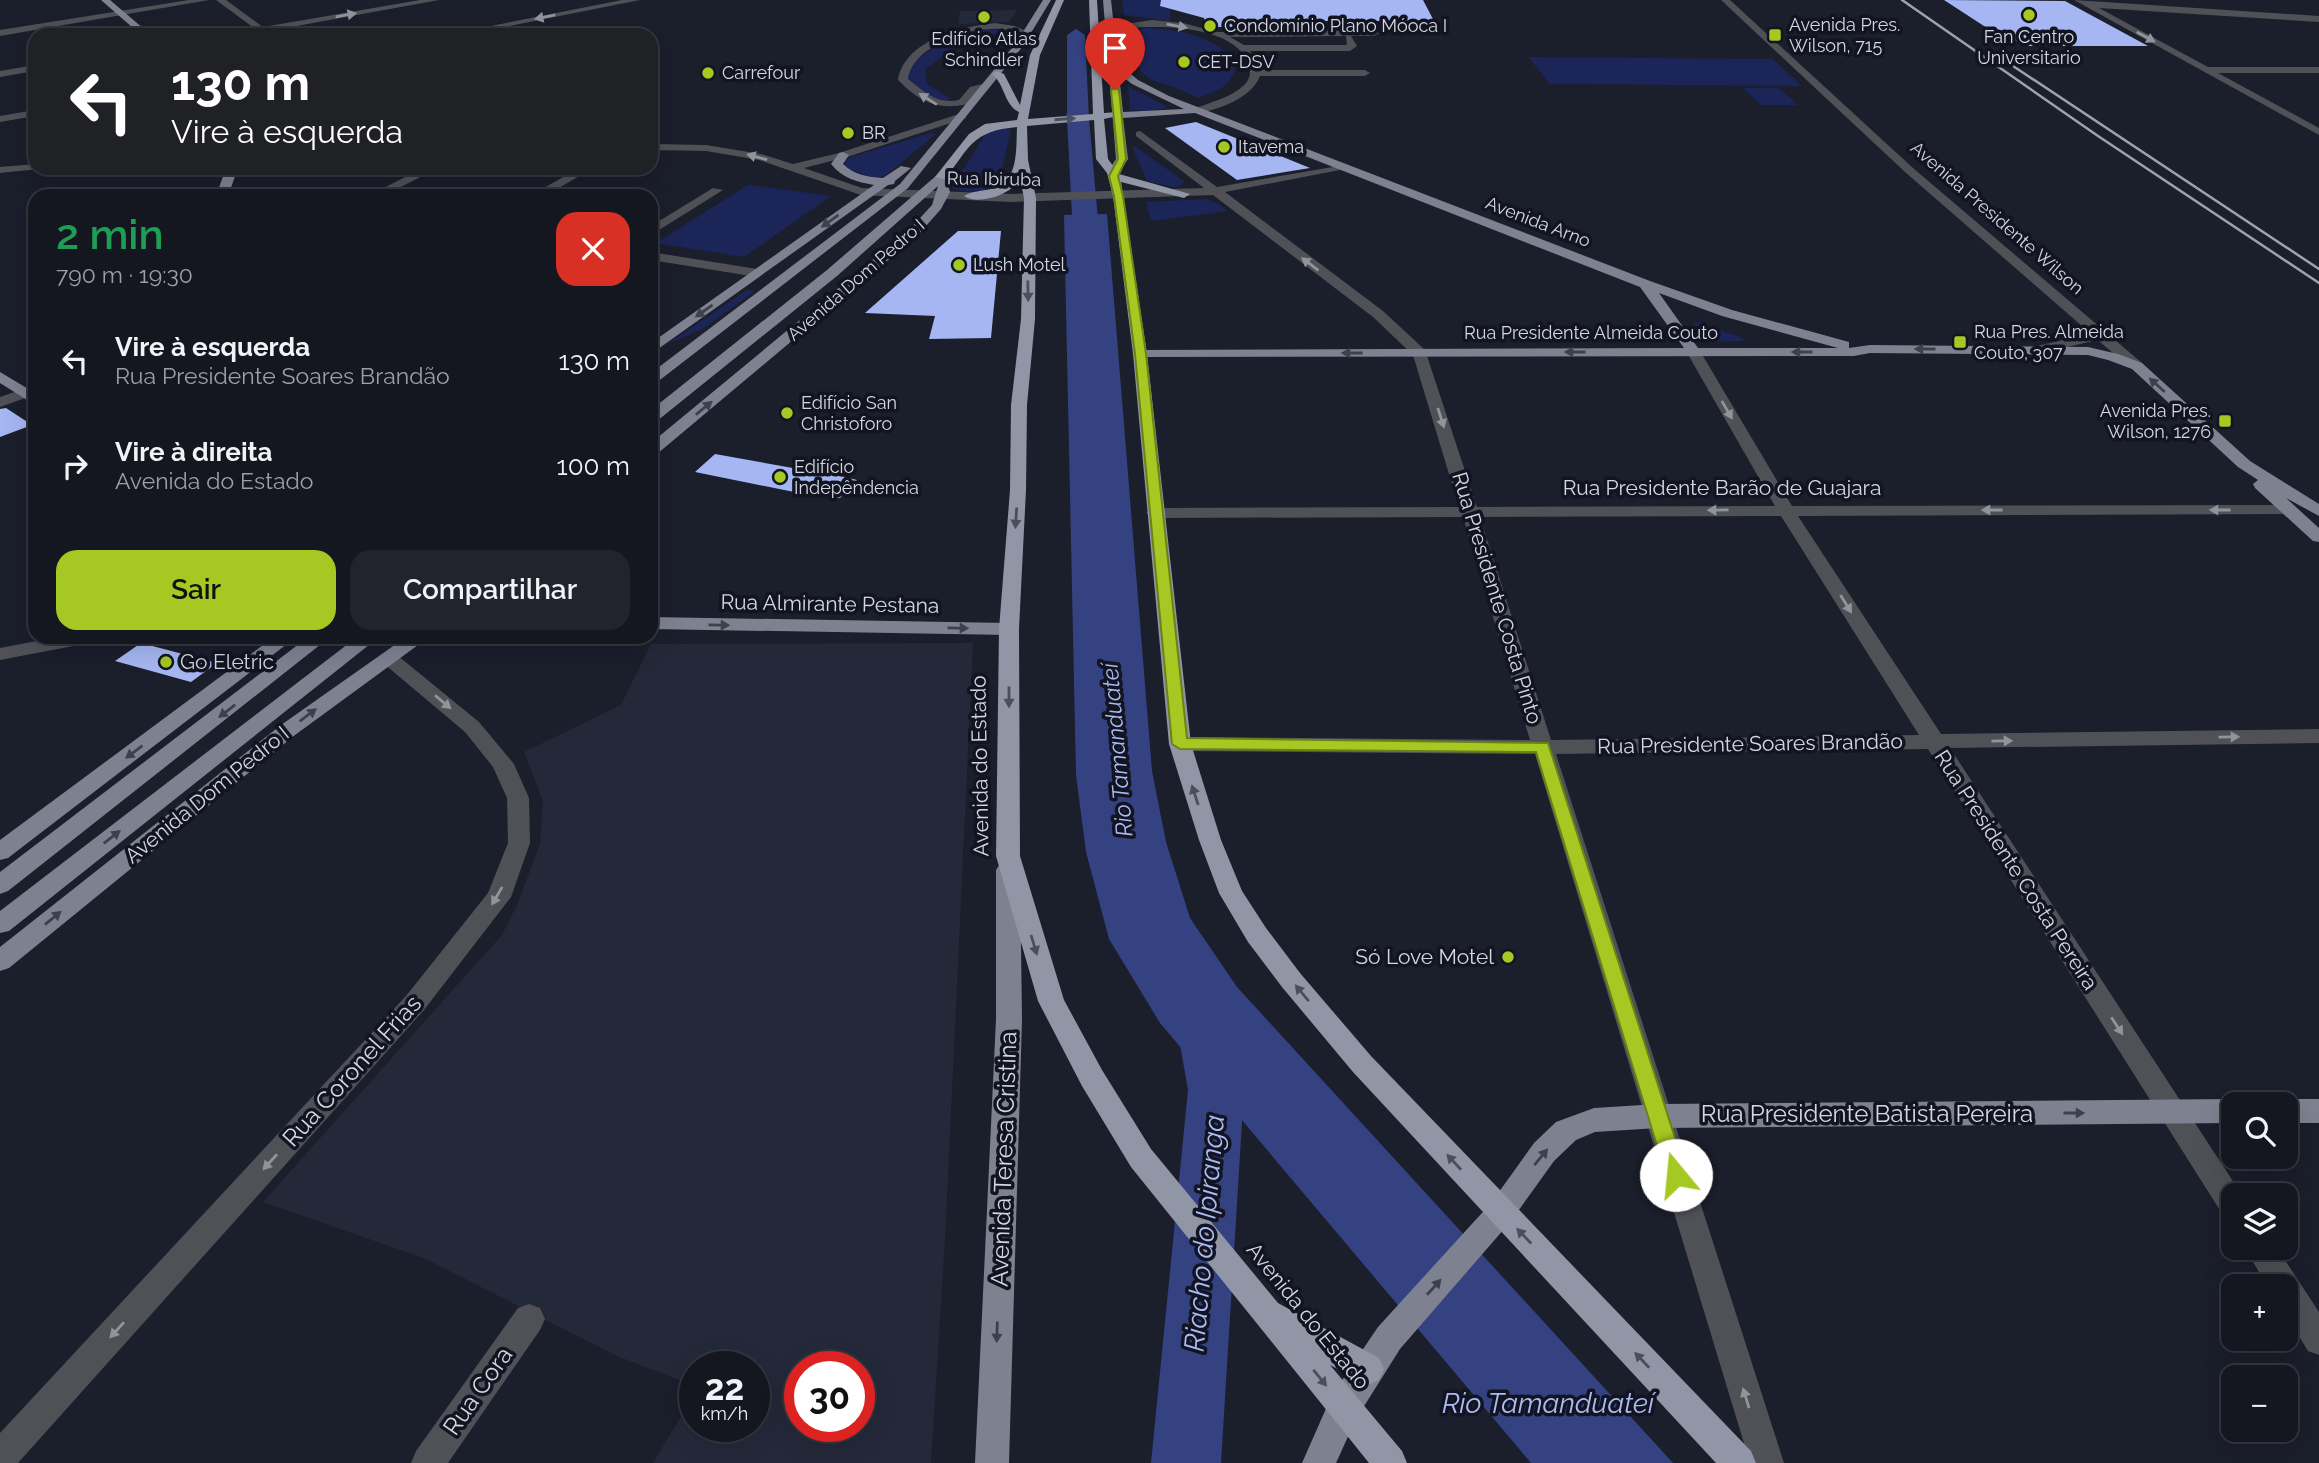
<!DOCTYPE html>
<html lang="pt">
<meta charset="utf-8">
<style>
body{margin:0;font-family:Raleway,sans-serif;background:#21232d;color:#f1f3f6;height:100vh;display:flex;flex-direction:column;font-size:26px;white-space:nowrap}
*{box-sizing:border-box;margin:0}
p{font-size:23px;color:#9d9fa5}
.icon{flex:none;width:38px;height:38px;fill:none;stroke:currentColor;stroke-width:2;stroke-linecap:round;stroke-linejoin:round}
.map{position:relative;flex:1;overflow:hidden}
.panel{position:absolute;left:28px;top:189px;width:630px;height:455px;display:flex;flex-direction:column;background:#141620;border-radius:21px;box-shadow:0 7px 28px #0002,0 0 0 2px #33353e}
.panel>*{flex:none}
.hud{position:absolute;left:28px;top:28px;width:630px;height:147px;border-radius:21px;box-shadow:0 7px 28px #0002,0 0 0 2px #33353e;background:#202124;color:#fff;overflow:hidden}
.controls{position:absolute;left:2221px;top:1092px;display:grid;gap:14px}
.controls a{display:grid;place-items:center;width:77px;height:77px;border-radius:14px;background:#141620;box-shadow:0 7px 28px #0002,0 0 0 2px #33353e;font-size:35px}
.speed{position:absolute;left:679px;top:1351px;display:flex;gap:14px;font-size:35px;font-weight:700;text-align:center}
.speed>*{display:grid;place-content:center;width:91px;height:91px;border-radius:50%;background:#141620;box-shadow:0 7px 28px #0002,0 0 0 2px #33353e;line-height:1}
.speed small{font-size:18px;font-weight:400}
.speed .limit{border:10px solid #d22;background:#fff;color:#111}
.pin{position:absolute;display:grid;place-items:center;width:60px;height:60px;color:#fff;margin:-72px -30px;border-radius:50% 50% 50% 0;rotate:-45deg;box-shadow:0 0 7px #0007}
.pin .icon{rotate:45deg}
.me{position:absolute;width:77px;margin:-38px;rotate:343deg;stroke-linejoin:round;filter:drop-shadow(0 0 5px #0008)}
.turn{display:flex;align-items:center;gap:24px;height:147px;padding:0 28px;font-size:32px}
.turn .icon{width:91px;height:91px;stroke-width:2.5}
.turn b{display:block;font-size:49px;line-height:60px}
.round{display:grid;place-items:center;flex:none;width:74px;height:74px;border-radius:21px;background:#21232d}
.summary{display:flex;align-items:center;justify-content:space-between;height:119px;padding:0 28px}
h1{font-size:42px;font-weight:600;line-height:52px;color:#1e9e55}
.button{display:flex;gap:14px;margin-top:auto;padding:14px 28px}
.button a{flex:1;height:80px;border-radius:21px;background:#a5c822;color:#111;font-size:28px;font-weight:600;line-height:80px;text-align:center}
.button a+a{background:#21232d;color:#f1f3f6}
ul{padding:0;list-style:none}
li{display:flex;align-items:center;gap:21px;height:105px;padding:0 28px}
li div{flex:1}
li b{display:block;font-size:26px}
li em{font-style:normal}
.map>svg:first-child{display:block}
.built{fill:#24293a;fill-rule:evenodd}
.green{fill:#1c2558}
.water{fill:#344282}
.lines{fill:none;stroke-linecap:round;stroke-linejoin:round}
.river{fill:#344282;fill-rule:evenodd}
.building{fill:#a5b6f2}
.minor{fill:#4f5157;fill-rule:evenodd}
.major{fill:#7e8290;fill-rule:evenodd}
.highway{fill:#9196a6;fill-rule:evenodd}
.rail{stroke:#9fa2ab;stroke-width:2.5}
.oneway{fill:#92949b}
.oneway2{fill:#4b4f5d}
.oneway3{fill:#3d414d}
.route{fill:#a5c822;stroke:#6b8216;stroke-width:2}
.poi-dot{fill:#a5c822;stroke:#121521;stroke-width:2.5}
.labels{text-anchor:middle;stroke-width:7;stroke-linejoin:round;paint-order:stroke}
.far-poi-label{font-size:18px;fill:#d4d7df;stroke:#121521;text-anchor:start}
.far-street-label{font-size:18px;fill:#d4d7df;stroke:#121521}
.street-label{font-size:21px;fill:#d4d7df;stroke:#121521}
.poi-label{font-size:21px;fill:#d4d7df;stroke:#121521;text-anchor:start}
.water-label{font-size:23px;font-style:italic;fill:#abbbf4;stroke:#121521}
.near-street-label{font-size:24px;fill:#d4d7df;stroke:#121521}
.near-water-label{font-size:28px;font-style:italic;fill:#abbbf4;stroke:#121521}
</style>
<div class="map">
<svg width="2319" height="1463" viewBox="0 0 2319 1463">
<rect width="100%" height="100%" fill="#1b1e2b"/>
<g class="built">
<polygon points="1017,10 1009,22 958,24 960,11"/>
<path d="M973 643 945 1240 931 1463H653L695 1393V1426H754V1367H695V1386L617 1356 426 1259 263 1202 502 935 517 905 540 844 543 801 524 752 621 705 651 644ZM800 1367H859V1426H800Z"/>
</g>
<g class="green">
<polygon points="1122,0 1170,0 1170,21 1124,15"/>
<path d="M989 28 1001 32 951 49 925 70 927 84 950 98 948 101 928 98 907 78V70C934 43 951 37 989 28Z"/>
<path d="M1144 28C1173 28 1216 36 1234 61V73L1228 83 1219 90 1198 98C1158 75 1133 92 1133 32Z"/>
<polygon points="1528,57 1773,59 1802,86 1550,84"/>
<polygon points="1128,86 1166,106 1167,108 1149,111 1130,110"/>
<polygon points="1743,88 1779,88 1798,105 1761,105"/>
<path d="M1005 128 1011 130 998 187C984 192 966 193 952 188L986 133Z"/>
<polygon points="931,133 936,134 885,176 874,178 844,168 846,161 851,157"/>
<polygon points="1132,147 1136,147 1184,181 1182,185 1174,187 1147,181"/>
<polygon points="748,185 831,196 744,257 656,243"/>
<polygon points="1207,199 1219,204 1227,211 1151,221 1146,202"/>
<polygon points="747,290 755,291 704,328 666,345"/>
<polygon points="1697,322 1740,337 1745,341 1707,342 1693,325"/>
</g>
<polygon class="water" points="1107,214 1152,771 1166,842 1190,918 1237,987 1673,1463 1531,1463 1160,1023 1109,939 1086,852 1076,775 1064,215"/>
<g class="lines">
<g class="river">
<polygon points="1076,29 1085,35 1089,119 1103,274 1099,280 1089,282 1079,280 1075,274 1067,119 1067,35"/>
<polygon points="1205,1011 1224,1017 1232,1033 1244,1090 1221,1463 1151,1463 1188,1090 1178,1033 1186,1017"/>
</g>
</g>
<g class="building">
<polygon points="1161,0 1423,0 1434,21 1253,21 1255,27 1208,27 1204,18 1160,6"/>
<polygon points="1944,0 2065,1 2148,46 2024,46 1994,27 1987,28"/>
<polygon points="1196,122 1310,168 1237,180 1165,128"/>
<polygon points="958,231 1001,231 991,338 929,339 935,316 865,313"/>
<polygon points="6,408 32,425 0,437 0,409"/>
<polygon points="715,454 815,472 816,470 857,480 840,498 811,493 809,495 695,472"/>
<polygon points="141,643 217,663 191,682 115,661"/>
</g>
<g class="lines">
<g class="minor">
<polygon points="189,0 209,0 0,36 0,30"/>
<polygon points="216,0 226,0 263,27 420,0 439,0 247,35 226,35 254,28"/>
<polygon points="622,0 640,0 464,35 445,35"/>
<polygon points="1721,0 1730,0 1913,168 2142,363 2144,366 2142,369 2132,369 2094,337 2093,341 2042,353 2037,352 2035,349 2037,346 2080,336 2077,331 2082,326 1905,172"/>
<polygon points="2074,0 2319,16 2319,22 2099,8 2208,67 2319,67 2319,73 2218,73 2319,128 2319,135"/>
<path d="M1152 20 1183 23 1217 32 1374 30 1379 33 1374 36H1351L1357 46 1350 51H1250L1260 70H1365L1370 73 1365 76H1260C1251 99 1220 108 1198 114L1193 111 1194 109C1210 102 1230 98 1243 86 1250 80 1252 71 1248 62 1230 21 1145 25 1109 30L1105 27ZM1346 36 1347 45H1244L1230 37Z"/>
<path d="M995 23 1015 26 1032 34 1027 37C1018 34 1010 30 1000 29 969 27 913 46 908 79 924 92 938 105 959 100L970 87 991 82V86L978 91 967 104C938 111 918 101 898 80 905 40 960 27 995 23Z"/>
<polygon points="35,65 35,71 0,77 0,71"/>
<polygon points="35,110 35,116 0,122 0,116"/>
<path d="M962 113 966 114V118L847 157 804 168 862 188 1011 194 1204 188 1136 136V132L1140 131 1217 187 1344 165V169L1340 170 1225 192 1383 311 1425 350 1477 507 1775 506 1686 351 1693 347 1700 351 1792 506 2294 505 2297 509 2294 513 2288 514 1798 516 1941 734 2319 729V743L1950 748 2242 1195H2233V1219L2223 1215 1928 749 1556 754 1784 1463H1750L1535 754 1180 751 1172 749 1169 744 1172 739 1180 737 1530 740 1463 517 1155 518 1146 513 1155 508 1459 507 1413 355 1373 317 1213 195 1011 202 861 195 759 160 706 151 651 150V144L706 145 761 154 793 164 839 153ZM1781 516 1919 735 1551 740 1480 517Z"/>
<polygon points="35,164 35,168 39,169 0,173 0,167"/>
<polygon points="423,168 438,168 383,196 368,196"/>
<polygon points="579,168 593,168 545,196 530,196"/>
<polygon points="713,188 723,190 651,235 651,226"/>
<polygon points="651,252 757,269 764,273 757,277 651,260"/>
<polygon points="26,388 34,393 31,396 0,407 0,397"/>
<polygon points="58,637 99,637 89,643 0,660 0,648"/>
<polygon points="390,653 397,655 479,722 514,764 529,798 530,843 511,897 424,1010 18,1463 0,1463 0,1433 406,996 488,893 508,843 507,798 493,767 465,732 383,663 380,659 383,655"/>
<polygon points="2245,1248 2277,1248 2319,1312 2319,1355 2308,1351 2286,1315 2286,1286 2267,1286"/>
<polygon points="529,1304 540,1308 545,1319 540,1330 448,1463 411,1463 416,1451 518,1308"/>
</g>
<g class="major">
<polygon points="101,0 110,0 151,35 141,35"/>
<polygon points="1043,0 1051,0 1023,46 908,188 656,383 651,384 651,373 900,184 1016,43"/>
<path d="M1103 0H1111L1118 63 1138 80 1169 96 1650 281 1732 310 1849 342V348L1870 345 2088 347 2118 354 2142 363 2250 461 2319 504V516L2286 498 2319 528V542L2313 541 2255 488 2253 484 2258 480 2238 467 2132 369 2108 360 2088 355 1870 353 1854 356 1135 357 1133 354 1135 351 1140 350 1684 348 1640 287 1195 113 1123 118 1128 159 1117 175H1109L1107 173 1116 159ZM1119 74 1132 84 1184 109 1123 112ZM1659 293 1722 316 1838 348H1698Z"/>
<path d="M843 152 849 155 843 164C854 175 868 177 883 178L901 166 911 168 895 181 894 184 888 185 651 354V343L874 185C857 182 842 178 831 164L839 153Z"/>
<polygon points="226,168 238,168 228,196 216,196"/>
<polygon points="937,175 945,175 950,192 941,209 918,235 657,454 651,456 651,443 910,229 932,205 938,186 837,276 657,421 651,423 651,410 827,270"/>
<polygon points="0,372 35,393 35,405 0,383"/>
<polygon points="651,617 1009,623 1019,629 1009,635 651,629"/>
<polygon points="274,637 296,637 8,858 0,860 0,840"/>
<polygon points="308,637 330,637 8,891 0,894 0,872"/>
<polygon points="357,637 379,637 9,931 0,933 0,911"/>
<polygon points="406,637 429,637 295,735 9,968 0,971 0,947 281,725"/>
<polygon points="1008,861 1016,864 1020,870 1022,1019 1009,1463 975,1463 996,1019 996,870 1000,864"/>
<polygon points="2233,1099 2243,1104 2233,1104 2233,1123 1658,1128 1595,1132 1576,1140 1554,1161 1511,1221 1400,1349 1356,1419 1336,1463 1302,1463 1332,1395 1378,1327 1491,1203 1534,1143 1556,1122 1594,1108 1658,1104"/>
<polygon points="2286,1099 2319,1099 2319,1123 2286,1123 2286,1104 2276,1104"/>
</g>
<path class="highway" d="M1056 0H1064L1040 55 1028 119 1093 114 1089 0H1097L1104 113 1117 112 1122 115 1104 119 1108 159 1119 174 1190 194 1184 198 1121 182 1147 354 1191 744 1221 840 1242 891 1266 928 1300 973 1371 1056 1751 1451 1756 1463H1716L1353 1072 1282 987 1248 942 1219 893 1199 840 1169 744 1133 354 1113 196 1107 173 1096 159 1094 120 1027 126 1028 160 1036 198 1035 319 1027 405 1026 490 1019 629 1020 856 1064 1000 1102 1070 1151 1149 1278 1303 1379 1358 1384 1369 1379 1380 1368 1385 1330 1365 1402 1451 1407 1463H1369L1131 1167 1082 1086 1038 1001 996 856 999 629 1010 490 1011 405 1021 319 1024 198 1020 178C1014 194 978 206 964 196 972 191 982 191 991 189 1019 184 1016 149 1017 127 972 131 970 147 945 179L935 177 969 134 985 124 1017 120 1019 112C1004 105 1005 84 992 74L997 71 1004 74 1020 105 1030 55Z"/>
<g class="rail">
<polyline points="1902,0 2098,136 2319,283"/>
<polyline points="2010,64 2319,269"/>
</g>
</g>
<defs><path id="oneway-solid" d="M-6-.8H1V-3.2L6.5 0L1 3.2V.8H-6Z" transform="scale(1.75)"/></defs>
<g class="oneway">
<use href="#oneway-solid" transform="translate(346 15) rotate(-10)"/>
<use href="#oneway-solid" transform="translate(545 17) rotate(169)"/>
<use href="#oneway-solid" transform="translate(1177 26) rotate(10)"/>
<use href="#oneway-solid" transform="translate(2146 37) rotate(28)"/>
<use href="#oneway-solid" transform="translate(928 99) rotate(-148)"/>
<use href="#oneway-solid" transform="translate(757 157) rotate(-165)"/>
<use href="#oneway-solid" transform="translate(1310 264) rotate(-143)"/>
<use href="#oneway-solid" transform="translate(1727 410) rotate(60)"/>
<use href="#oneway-solid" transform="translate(1441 418) rotate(72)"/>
<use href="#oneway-solid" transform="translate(1718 510) rotate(179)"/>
<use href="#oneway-solid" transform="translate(1992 510) rotate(180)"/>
<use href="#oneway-solid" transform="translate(2220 510) rotate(180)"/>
<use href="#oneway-solid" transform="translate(1846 604) rotate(58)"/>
<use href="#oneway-solid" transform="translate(443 702) rotate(40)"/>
<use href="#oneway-solid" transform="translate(2229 737) rotate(-1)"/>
<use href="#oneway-solid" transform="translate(2002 741) rotate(-1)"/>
<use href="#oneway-solid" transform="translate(497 896) rotate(120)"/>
<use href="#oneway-solid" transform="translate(2117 1026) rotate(57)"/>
<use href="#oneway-solid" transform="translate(270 1162) rotate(132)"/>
<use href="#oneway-solid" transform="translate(117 1330) rotate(132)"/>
<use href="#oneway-solid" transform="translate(1746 1398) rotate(-107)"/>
</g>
<g class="oneway2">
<use href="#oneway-solid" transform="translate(1065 119) rotate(-4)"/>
<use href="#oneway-solid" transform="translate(1028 291) rotate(89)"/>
<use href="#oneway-solid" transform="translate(1016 518) rotate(94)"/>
<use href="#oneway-solid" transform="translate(1009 697) rotate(90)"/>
<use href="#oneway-solid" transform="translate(1195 795) rotate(-108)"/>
<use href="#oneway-solid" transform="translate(1034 945) rotate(73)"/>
<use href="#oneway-solid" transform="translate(1302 993) rotate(-130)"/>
<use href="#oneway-solid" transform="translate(1454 1162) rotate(-133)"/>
<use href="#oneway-solid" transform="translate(1524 1236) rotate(-134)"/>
<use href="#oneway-solid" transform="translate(1642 1360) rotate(-133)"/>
<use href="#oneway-solid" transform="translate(1320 1378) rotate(51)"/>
</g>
<g class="oneway3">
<use href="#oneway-solid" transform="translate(830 221) rotate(144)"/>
<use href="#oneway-solid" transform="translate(704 311) rotate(145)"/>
<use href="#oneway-solid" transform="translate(1925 349) rotate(-180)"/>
<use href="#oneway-solid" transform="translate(1575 352) rotate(180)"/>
<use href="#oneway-solid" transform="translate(1802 352) rotate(-180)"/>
<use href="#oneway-solid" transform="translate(1352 353) rotate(180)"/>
<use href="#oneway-solid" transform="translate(2157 385) rotate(-138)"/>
<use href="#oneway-solid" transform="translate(704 408) rotate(-39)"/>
<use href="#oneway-solid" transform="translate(719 625) rotate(1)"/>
<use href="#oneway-solid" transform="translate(958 628) rotate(1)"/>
<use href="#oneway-solid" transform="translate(227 711) rotate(142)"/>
<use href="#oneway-solid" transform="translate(308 715) rotate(-37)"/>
<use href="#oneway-solid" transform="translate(134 752) rotate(143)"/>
<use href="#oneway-solid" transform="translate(112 837) rotate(-38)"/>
<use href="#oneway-solid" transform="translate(53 918) rotate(-39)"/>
<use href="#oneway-solid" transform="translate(2074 1113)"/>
<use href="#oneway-solid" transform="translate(1541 1157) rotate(-51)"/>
<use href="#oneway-solid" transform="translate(1434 1287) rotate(-48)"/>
<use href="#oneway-solid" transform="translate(997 1332) rotate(92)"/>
</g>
<polygon class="route" points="1115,87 1119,90 1126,159 1118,176 1123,196 1146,354 1187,738 1548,743 1687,1175 1684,1182 1676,1185 1669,1182 1666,1175 1536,752 1180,749 1172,744 1135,354 1114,196 1109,176 1118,159 1111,90"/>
<g class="poi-dot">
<circle cx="2029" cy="15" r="7"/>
<circle cx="984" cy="17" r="7"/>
<circle cx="1210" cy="26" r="7"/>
<rect x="1768" y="28" width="14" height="14" rx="3.5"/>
<circle cx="1184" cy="62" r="7"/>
<circle cx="708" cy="73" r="7"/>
<circle cx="848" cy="133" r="7"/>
<circle cx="1224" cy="147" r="7"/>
<circle cx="959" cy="265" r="7"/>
<rect x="1953" y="335" width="14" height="14" rx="3.5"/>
<circle cx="787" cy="413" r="7"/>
<rect x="2218" y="414" width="14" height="14" rx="3.5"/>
<circle cx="780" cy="477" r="7"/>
<circle cx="166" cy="662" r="7"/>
<circle cx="1508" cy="957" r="7"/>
</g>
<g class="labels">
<g class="far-poi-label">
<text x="1789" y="31">Avenida Pres.<tspan x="1789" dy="21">Wilson, 715</tspan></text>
<text x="1224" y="32">Condomínio Plano Móoca I</text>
<text x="2029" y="43" text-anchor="middle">Fan Centro<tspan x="2029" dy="21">Universitario</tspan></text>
<text x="984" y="45" text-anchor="middle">Edifício Atlas<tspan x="984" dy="21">Schindler</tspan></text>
<text x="1198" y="68">CET-DSV</text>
<text x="722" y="79">Carrefour</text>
<text x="862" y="139">BR</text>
<text x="1238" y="153">Itavema</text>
<text x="973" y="271">Lush Motel</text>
<text x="1974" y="338">Rua Pres. Almeida<tspan x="1974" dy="21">Couto, 307</tspan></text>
<text x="801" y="409">Edifício San<tspan x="801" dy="21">Christoforo</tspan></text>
<text x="2211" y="417" text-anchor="end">Avenida Pres.<tspan x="2211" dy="21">Wilson, 1276</tspan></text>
<text x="794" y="473">Edifício<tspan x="794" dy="21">Indepêndencia</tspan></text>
</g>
<g class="far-street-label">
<text transform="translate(994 179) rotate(1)" y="6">Rua Ibiruba</text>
<text transform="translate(1997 218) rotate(41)" y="6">Avenida Presidente Wilson</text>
<text transform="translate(1538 222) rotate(21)" y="6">Avenida Arno</text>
<text transform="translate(856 280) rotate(-41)" y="6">Avenida Dom Pedro I</text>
<text x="1591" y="339">Rua Presidente Almeida Couto</text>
</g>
<g class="street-label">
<text x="1722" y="495">Rua Presidente Barão de Guajara</text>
<text transform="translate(1497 598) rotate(73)" y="7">Rua Presidente Costa Pinto</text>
<text transform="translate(830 604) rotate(1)" y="7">Rua Almirante Pestana</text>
<text transform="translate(1750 744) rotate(-1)" y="7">Rua Presidente Soares Brandão</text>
<text transform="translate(980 766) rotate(-91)" y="7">Avenida do Estado</text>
<text transform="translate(207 795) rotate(-39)" y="7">Avenida Dom Pedro I</text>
<text transform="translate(2016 870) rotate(57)" y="7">Rua Presidente Costa Pereira</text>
<text transform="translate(1308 1316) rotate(51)" y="7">Avenida do Estado</text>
</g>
<g class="poi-label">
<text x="180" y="669">Go Eletric</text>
<text x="1494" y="964" text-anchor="end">Só Love Motel</text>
</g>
<g class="water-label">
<text transform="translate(1117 750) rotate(-95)" y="8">Rio Tamanduateí</text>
</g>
<g class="near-street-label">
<text transform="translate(352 1071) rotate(-48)" y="8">Rua Coronel Frias</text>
<text x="1867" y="1122">Rua Presidente Batista Pereira</text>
<text transform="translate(1004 1159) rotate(-88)" y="8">Avenida Teresa Cristina</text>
<text transform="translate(478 1391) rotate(-55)" y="8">Rua Cora</text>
</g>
<g class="near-water-label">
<text transform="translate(1204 1233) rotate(-85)" y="10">Riacho do Ipiranga</text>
<text x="1548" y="1413">Rio Tamanduateí</text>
</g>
</g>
</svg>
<div class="controls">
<a><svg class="icon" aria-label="search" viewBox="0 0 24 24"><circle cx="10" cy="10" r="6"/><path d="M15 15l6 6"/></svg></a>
<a><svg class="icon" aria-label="layers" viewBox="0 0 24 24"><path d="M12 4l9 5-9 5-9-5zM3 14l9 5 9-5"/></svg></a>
<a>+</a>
<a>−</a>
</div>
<div class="speed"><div>22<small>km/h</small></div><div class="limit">30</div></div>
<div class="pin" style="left:1115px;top:90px;background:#d93025"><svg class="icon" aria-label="arrive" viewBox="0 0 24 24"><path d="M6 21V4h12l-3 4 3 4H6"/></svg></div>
<svg class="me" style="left:1676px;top:1175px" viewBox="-20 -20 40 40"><circle r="19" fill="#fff"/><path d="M0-13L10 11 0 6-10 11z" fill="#a5c822"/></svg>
<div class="hud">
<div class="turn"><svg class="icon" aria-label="left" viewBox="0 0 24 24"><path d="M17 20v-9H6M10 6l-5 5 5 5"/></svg><div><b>130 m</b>Vire à esquerda</div></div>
</div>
<section class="panel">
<div class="summary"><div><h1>2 min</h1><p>790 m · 19:30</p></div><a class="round" style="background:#d93025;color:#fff"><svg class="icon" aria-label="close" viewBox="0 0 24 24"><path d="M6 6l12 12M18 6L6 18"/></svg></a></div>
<ul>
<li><svg class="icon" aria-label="left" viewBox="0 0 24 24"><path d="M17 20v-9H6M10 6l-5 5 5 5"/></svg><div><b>Vire à esquerda</b><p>Rua Presidente Soares Brandão</p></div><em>130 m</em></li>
<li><svg class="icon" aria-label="right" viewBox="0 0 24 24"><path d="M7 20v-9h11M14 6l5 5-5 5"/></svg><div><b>Vire à direita</b><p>Avenida do Estado</p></div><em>100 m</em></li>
</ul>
<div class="button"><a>Sair</a><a>Compartilhar</a></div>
</section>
</div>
